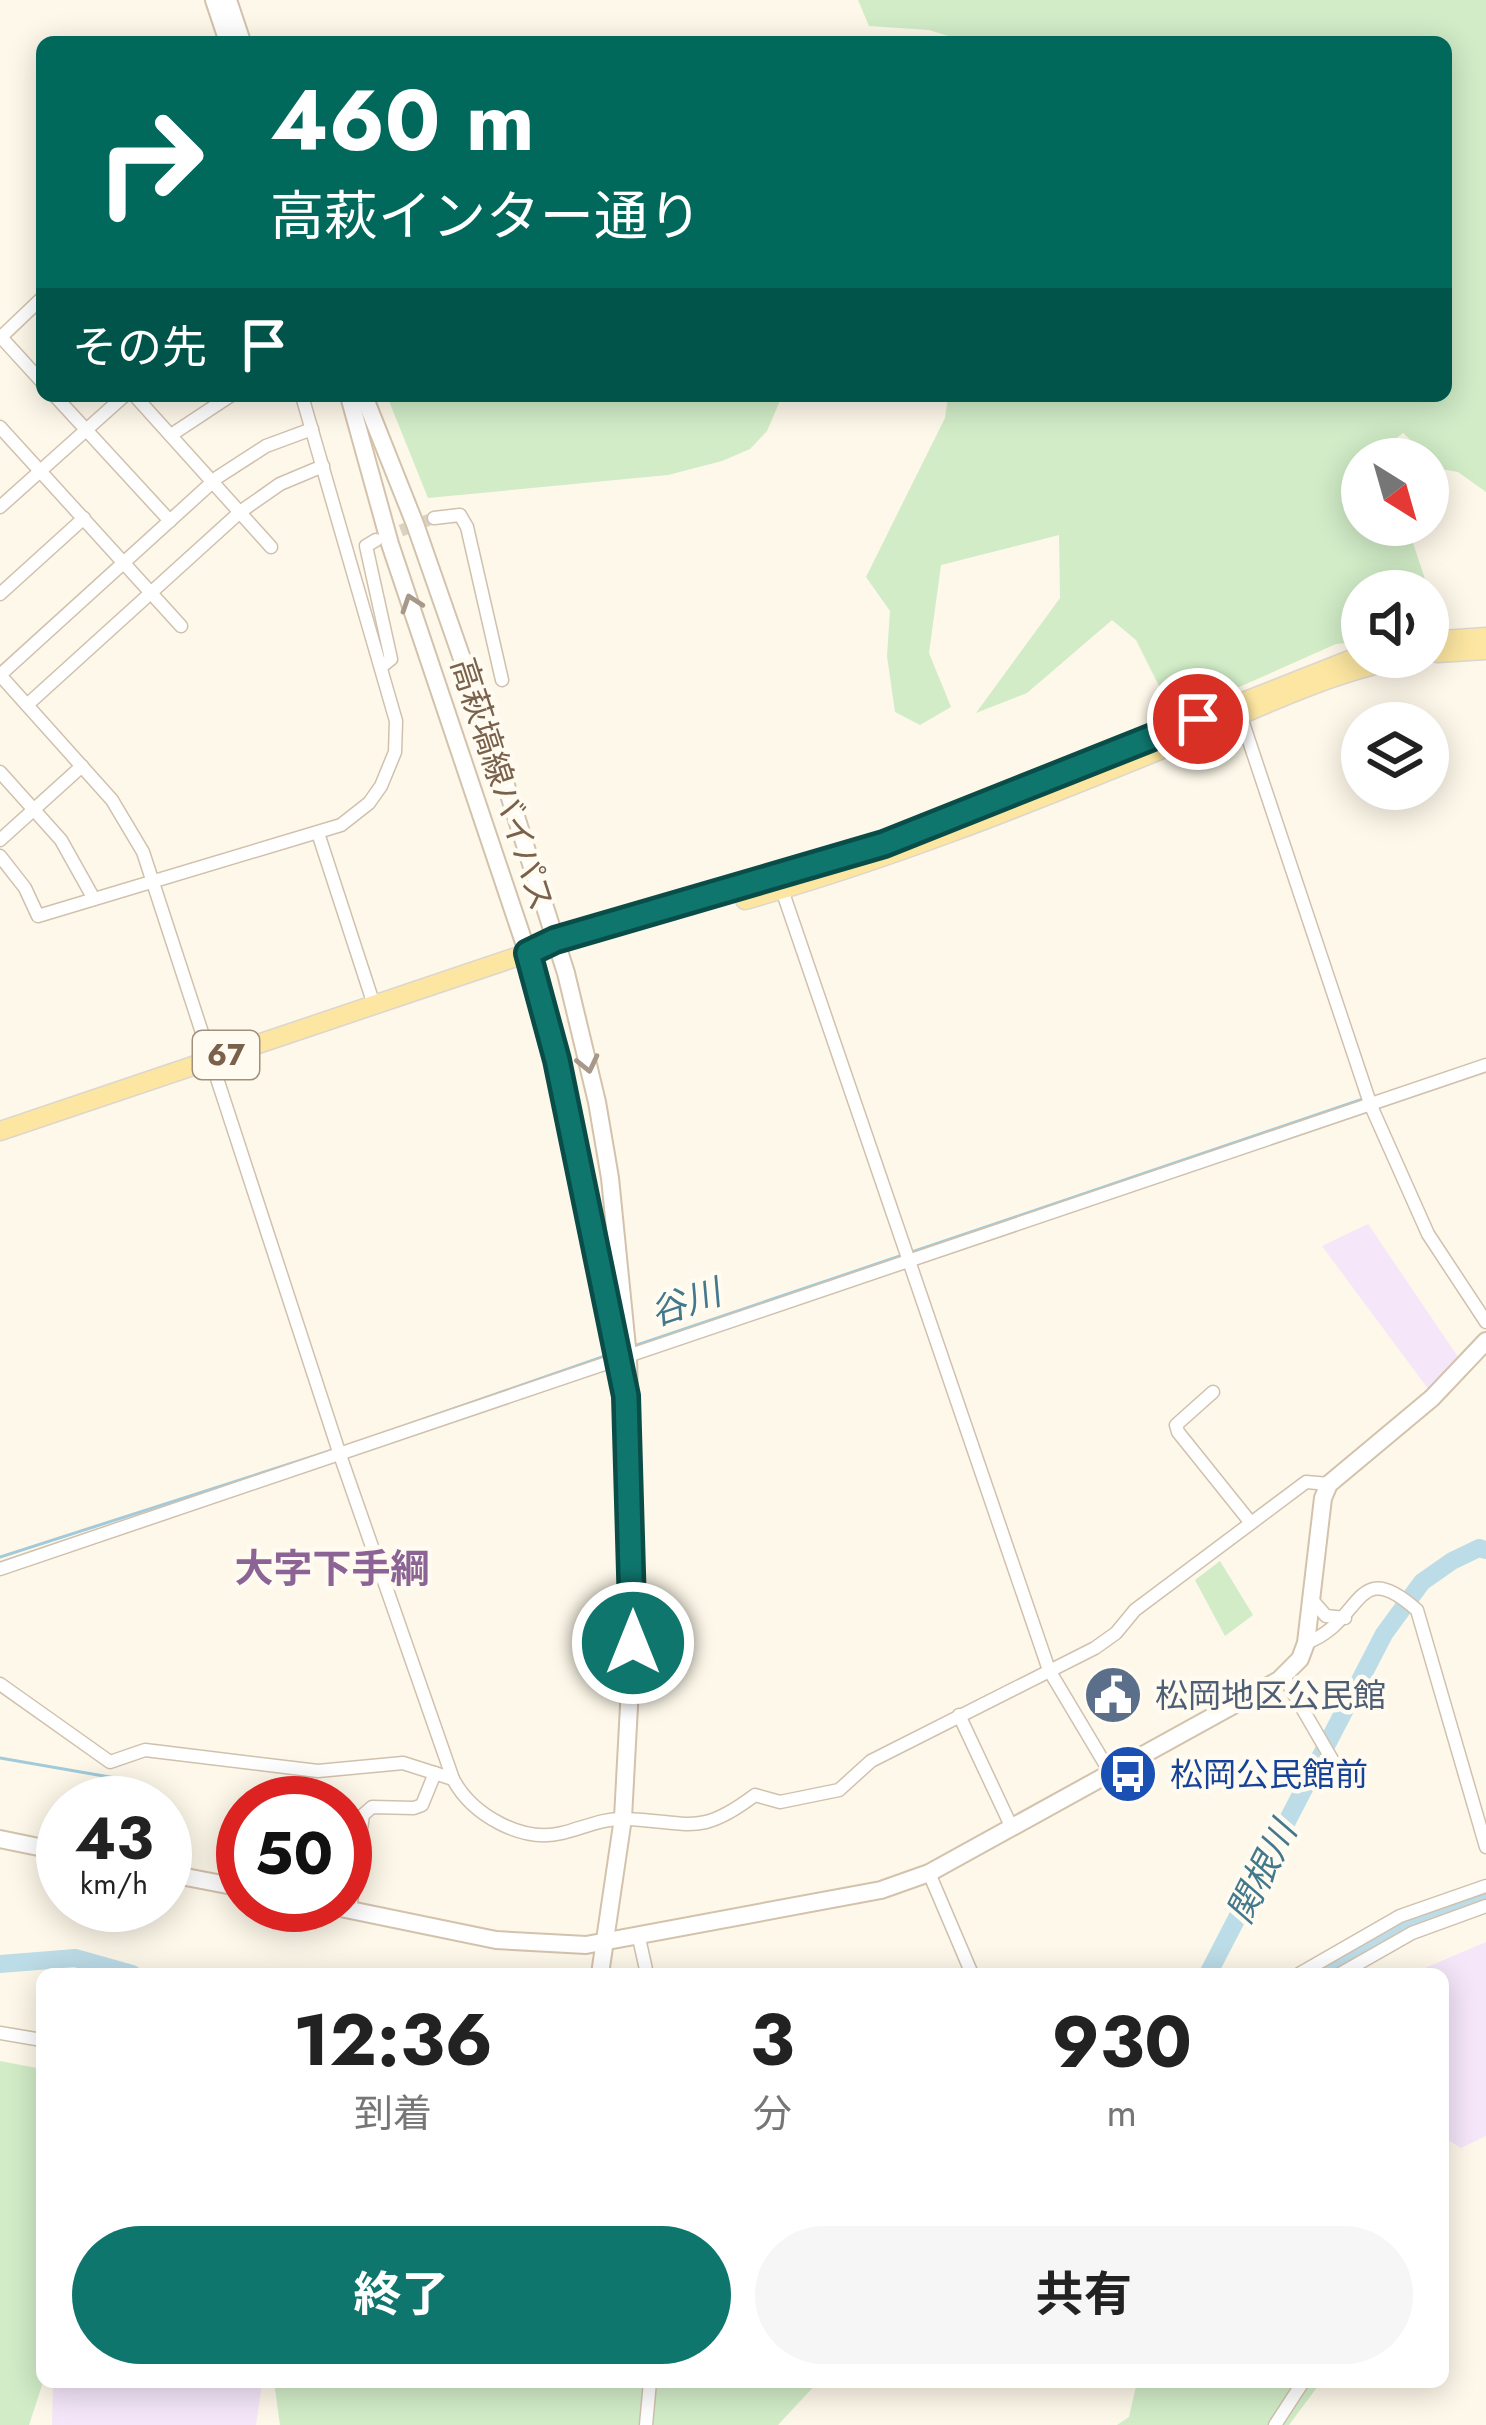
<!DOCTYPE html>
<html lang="ja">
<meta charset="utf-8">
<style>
body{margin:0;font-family:Jost,"Noto Sans JP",sans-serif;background:#f6f6f6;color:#222;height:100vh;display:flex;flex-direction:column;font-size:45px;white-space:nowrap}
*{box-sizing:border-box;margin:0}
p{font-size:39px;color:#767676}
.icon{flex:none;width:66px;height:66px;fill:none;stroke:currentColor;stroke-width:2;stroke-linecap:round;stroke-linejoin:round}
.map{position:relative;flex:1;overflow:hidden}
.side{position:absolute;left:36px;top:1968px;width:1413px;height:420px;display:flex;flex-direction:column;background:#fff;border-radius:18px;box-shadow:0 6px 30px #0003}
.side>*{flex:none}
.top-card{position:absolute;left:36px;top:36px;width:1416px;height:366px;border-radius:18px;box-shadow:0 6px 30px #0003;background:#00695c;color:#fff;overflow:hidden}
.needle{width:78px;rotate:143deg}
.controls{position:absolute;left:1341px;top:438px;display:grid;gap:24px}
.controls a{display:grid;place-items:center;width:108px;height:108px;border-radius:50%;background:#fff;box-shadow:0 6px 30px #0003;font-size:60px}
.speed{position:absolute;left:36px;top:1776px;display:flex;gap:24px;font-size:60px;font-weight:700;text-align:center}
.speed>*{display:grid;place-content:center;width:156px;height:156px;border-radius:50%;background:#fff;box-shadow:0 6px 30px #0003;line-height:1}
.speed small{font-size:30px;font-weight:400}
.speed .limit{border:18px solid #d22;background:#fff;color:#111}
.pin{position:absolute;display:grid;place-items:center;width:102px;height:102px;color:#fff;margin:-51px;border:6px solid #fff;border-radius:50%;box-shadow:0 3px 12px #0007}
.me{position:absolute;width:132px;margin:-66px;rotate:0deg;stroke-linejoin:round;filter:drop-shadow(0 0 9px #0008)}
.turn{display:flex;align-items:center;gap:42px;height:252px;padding:0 36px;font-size:54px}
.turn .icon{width:156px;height:156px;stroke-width:2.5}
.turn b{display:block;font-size:84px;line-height:102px}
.then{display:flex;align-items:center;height:114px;padding:0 36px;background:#0003;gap:24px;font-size:45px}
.eta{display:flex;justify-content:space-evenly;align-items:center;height:204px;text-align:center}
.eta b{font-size:72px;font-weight:700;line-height:84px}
.button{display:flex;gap:24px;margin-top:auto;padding:24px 36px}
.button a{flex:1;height:138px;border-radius:72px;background:#0f766e;color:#fff;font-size:48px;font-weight:700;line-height:138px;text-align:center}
.button a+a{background:#f6f6f6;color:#222}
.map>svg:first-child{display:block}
.education{fill:#f5e6fa}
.green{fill:#d1ecc7}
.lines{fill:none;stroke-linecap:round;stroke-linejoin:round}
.stream{stroke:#a2cada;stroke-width:3}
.river{stroke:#bcdce8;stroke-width:18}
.street-tunnel{stroke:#dcd2c2;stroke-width:12;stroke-dasharray:12 6;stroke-linecap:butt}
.street-casing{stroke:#d0c1ae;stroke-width:15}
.secondary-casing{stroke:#d3c2ac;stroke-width:20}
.primary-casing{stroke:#dcd6d0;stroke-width:21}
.street{stroke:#fff;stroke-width:12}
.secondary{stroke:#fff;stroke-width:16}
.primary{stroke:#fce6a1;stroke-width:18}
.oneway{stroke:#a8988a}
.route-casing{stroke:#0a4d48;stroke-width:30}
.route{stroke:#0f766e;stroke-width:21}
.labels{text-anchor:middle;stroke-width:9;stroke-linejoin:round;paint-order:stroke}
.shield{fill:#fffbf0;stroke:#a18f7c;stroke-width:3}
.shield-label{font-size:30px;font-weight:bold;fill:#79614b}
.street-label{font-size:33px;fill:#79614b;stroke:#fffbf0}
.service-label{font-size:33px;fill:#4e5e75;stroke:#fffbf0;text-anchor:start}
.transit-label{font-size:33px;fill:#164399;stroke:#fffbf0;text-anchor:start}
.water-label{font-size:36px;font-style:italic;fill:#44788d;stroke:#fffbf0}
.quarter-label{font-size:39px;font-weight:bold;fill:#8b6495;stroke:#fffbf0}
</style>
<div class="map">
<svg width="1486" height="2425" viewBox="0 0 1486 2425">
<rect width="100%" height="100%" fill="#fdf8e9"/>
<g class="education">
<polygon points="1368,1224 1458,1357 1429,1390 1322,1246"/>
<polygon points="1486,1942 1486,2136 1461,2148 1443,2137 1443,1974 1411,1974"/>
<polygon points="53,2382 262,2382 262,2383 256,2425 52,2425"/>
</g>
<g class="green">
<polygon points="858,0 1486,0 1486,492 1458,472 1441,469 1403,433 1370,459 1362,459 1362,525 1407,525 1441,627 1428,630 1428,591 1362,591 1362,642 1336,644 1174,716 1136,640 1112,620 1027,693 976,713 1060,598 1059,535 941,565 929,653 951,707 920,725 895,712 887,656 890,611 866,577 945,418 948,396 1446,396 1446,42 968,42 929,30 869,26"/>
<polygon points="387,396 782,396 767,431 750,449 722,461 668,475 428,498"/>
<polygon points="1220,1561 1253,1615 1225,1636 1195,1580"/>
<polygon points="0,2061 42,2069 43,2382 29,2425 0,2425"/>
<polygon points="274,2382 818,2382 778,2425 280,2425"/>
<polygon points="1137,2382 1321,2382 1289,2425 1117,2425 1129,2417"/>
</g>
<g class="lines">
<g class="stream">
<polyline points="909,1253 1366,1098"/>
<polyline points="637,1345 900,1256"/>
<polyline points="410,1424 611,1354"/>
<polyline points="0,1557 333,1450"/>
<polyline points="0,1758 121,1779 117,1803"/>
</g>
<g class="river">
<polyline points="0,1964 75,1958 132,1974"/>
<polyline points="1208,1974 1384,1634 1422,1582 1452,1561 1479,1548 1486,1550"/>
<path d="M1327 1974C1377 1938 1427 1917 1486 1899"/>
</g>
<polyline class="street-tunnel" points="384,537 434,518"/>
<defs>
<g id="street">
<polyline points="0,336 42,382"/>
<polyline points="0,338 42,298"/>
<polyline points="55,396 170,521"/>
<polyline points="135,396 271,547"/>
<polyline points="0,427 181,626"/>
<polyline points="171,435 230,396"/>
<polyline points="0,507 124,396"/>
<polyline points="434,518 460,515 467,527 502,680"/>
<polyline points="376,540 366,546 391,659 382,666"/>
<polyline points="0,594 84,518"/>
<path d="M0 675 112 800 143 852 340 1455 453 1779C472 1815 522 1843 562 1833 583 1828 603 1818 625 1819 689 1821 698 1838 755 1795L780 1802 839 1790 871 1761 1095 1648 1116 1633 1135 1610 1306 1482 1329 1484"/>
<polyline points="0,675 218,477 266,446 312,429"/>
<polyline points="27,705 240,512 280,484 323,466"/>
<polyline points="1241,717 1371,1106 1428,1234 1486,1322"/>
<polyline points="0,772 61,840 94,899"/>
<polyline points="318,833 374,1005"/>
<polyline points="0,840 82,766"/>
<polyline points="0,856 25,888 38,916 341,825 369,803 381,786 395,752 396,721 302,396"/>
<polyline points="780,884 1049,1670 1111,1774"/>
<polyline points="1213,1392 1176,1425 1178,1432 1251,1523"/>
<polyline points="0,1569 1486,1065"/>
<polyline points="1312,1600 1326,1616 1345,1618"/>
<path d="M1306 1643C1364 1622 1354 1554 1417 1610L1486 1847"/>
<polyline points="1284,1677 1341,1775"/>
<polyline points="0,1684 110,1762 145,1750 318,1771 403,1763 453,1779"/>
<polyline points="959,1715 1012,1828"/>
<polyline points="929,1873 972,1974"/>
<polyline points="350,1910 363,1815 372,1807 414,1808 422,1805 435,1773"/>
<polyline points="639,1938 647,1974"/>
<polyline points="1299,1974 1400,1916 1486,1886"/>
<polyline points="1340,1974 1412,1933 1486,1906"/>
<polyline points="0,2033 42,2040"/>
<polyline points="646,2425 650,2382"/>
<polyline points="1275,2425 1303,2382"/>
</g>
<g id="secondary">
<polyline points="214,0 228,42"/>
<polyline points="228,0 242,42"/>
<polyline points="349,396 390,544 540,990 620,1358"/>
<polyline points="364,396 415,524 503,776 566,973 597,1102 610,1178 628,1357 634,1613 623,1818 600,1974"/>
<polyline points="0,1839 63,1852"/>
<polyline points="165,1873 243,1888"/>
<polyline points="326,1905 496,1940 586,1945 881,1890 929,1873 1279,1680 1300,1659 1306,1643 1323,1498 1329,1484 1432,1398 1486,1341"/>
</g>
<g id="primary">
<polyline points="1428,641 1486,637"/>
<polyline points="1437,653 1486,650"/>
<path d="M745 900C888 860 1023 806 1160 750 1241 716 1323 673 1410 657"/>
<polyline points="0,1131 528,953 555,940 884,844 1362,655"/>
</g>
</defs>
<use href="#street" class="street-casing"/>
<use href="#secondary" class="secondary-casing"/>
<use href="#primary" class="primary-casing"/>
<use href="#street" class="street"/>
<use href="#secondary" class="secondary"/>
<use href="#primary" class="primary"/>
</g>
<defs><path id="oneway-chevron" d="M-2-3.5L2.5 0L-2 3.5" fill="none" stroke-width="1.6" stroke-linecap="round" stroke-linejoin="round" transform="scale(3)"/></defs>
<g class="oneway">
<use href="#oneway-chevron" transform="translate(411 603) rotate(-109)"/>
<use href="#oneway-chevron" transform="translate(588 1064) rotate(77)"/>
</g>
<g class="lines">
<defs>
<polyline id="route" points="633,1643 626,1396 557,1060 528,953 555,940 884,844 1198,719"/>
</defs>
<use href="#route" class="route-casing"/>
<use href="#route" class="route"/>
</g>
<defs>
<symbol id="civic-disc" viewBox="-11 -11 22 22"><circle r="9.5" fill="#5c6f8a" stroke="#fffbf0"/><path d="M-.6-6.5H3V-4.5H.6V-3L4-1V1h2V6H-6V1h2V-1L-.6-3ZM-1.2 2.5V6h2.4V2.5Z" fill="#fff"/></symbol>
<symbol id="bus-disc" viewBox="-11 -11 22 22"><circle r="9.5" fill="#1a4fb4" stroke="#fffbf0"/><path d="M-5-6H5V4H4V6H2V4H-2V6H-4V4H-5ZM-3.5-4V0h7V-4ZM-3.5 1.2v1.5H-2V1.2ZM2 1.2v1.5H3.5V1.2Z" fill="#fff"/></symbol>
</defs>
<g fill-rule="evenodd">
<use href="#civic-disc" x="1080" y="1662" width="66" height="66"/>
<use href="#bus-disc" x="1095" y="1741" width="66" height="66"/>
</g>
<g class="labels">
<rect class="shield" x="193" y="1031" width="66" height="48" rx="9"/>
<g class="shield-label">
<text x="226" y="1065">67</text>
</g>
<g class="street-label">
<text transform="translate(503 784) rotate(72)" y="12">高萩塙線バイパス</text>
</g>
<g class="service-label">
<text x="1155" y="1707">松岡地区公民館</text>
</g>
<g class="transit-label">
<text x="1170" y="1786">松岡公民館前</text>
</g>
<g class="water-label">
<text transform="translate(685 1302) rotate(-19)" y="13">谷川</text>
<text transform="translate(1261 1872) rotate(-63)" y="13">関根川</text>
</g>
<g class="quarter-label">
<text x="332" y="1582">大字下手綱</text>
</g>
</g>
</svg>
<div class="controls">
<a><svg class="needle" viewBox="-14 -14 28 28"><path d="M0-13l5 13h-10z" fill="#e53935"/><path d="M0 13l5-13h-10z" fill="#767676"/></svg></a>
<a><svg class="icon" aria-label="sound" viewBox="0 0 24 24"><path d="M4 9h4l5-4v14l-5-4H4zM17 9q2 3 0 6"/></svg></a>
<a><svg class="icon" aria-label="layers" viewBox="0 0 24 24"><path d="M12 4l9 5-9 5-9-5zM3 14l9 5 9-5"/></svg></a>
</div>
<div class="speed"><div>43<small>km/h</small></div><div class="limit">50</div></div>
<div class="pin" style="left:1198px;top:719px;background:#d93025"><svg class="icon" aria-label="arrive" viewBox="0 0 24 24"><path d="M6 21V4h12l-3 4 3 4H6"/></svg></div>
<svg class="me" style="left:633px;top:1643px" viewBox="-20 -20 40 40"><circle r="17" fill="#0f766e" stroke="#fff" stroke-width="3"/><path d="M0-11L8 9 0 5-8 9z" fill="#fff"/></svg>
<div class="top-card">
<div class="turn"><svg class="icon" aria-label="right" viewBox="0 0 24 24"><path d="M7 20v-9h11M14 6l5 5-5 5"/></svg><div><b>460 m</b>高萩インター通り</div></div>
<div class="then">その先<svg class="icon" aria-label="arrive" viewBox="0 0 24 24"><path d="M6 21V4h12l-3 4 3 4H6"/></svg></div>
</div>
<section class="side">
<div class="eta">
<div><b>12:36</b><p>到着</p></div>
<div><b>3</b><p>分</p></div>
<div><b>930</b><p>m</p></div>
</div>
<div class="button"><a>終了</a><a>共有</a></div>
</section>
</div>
